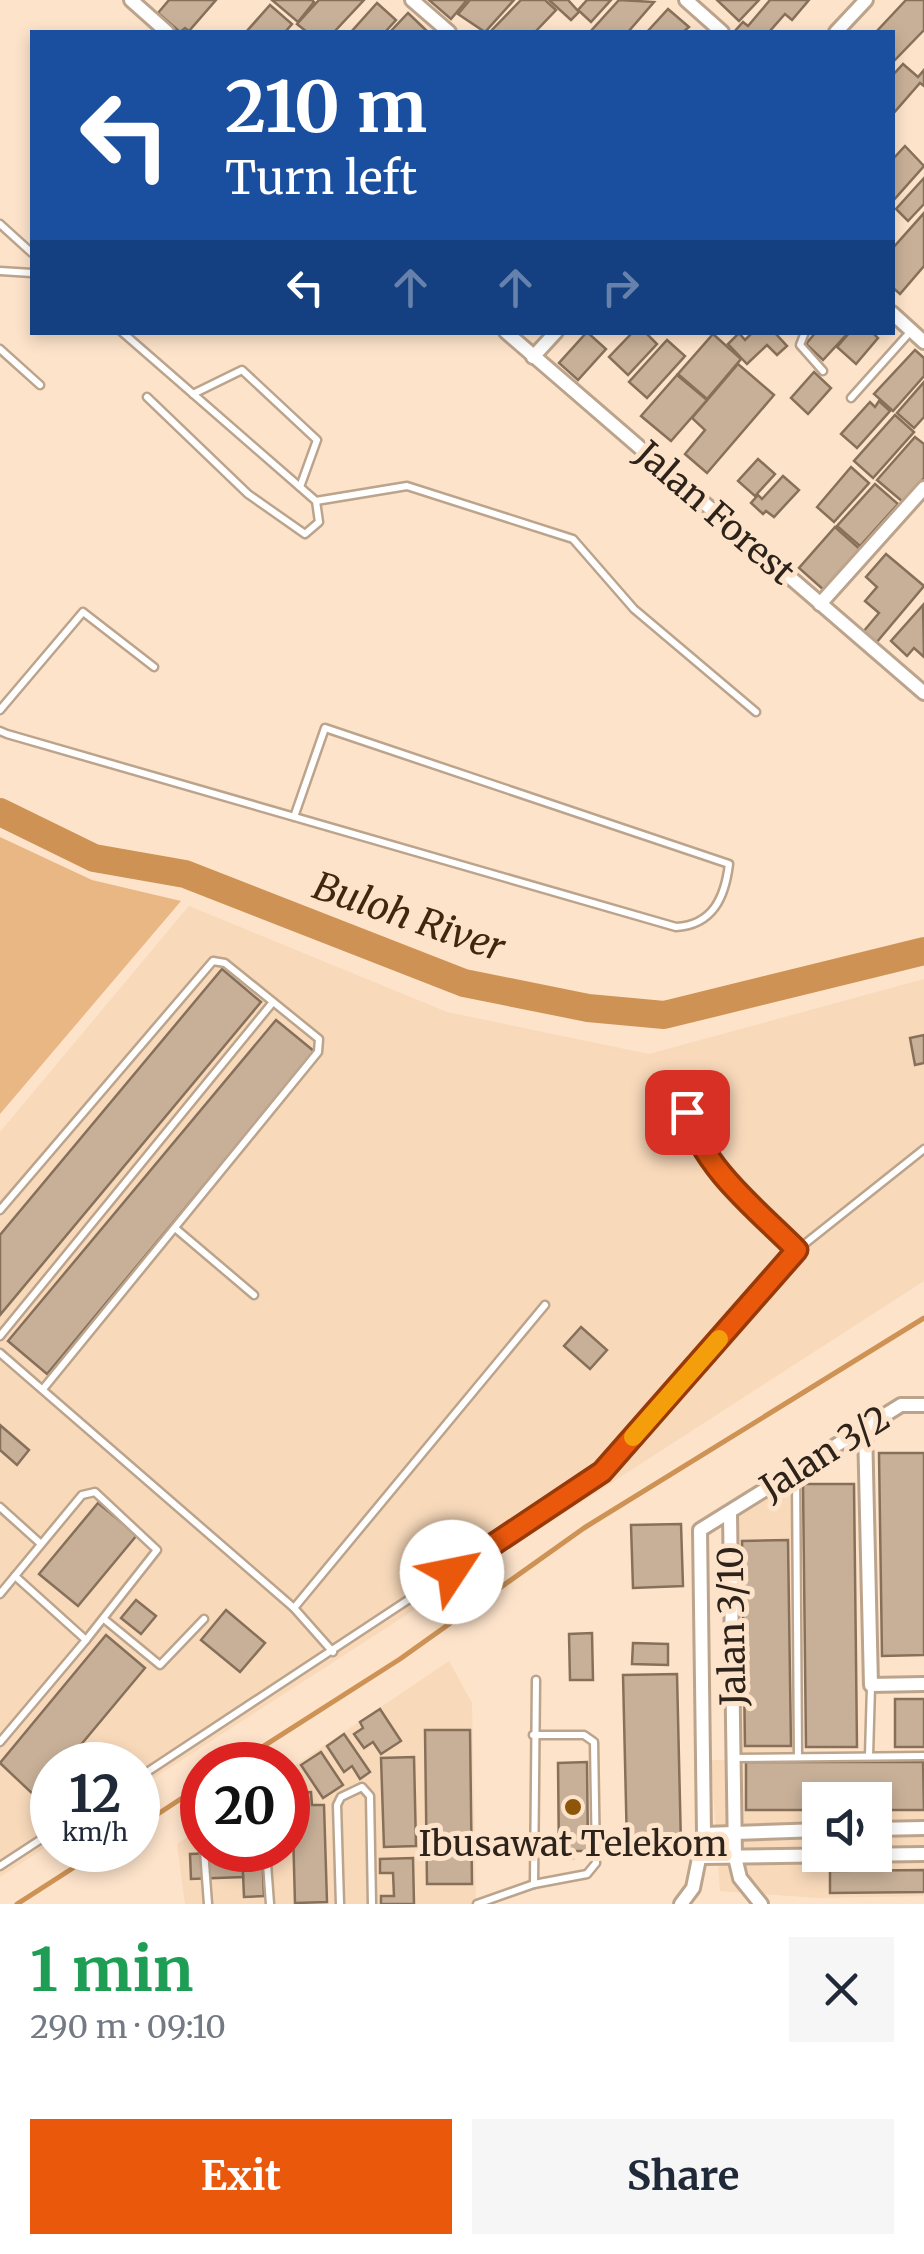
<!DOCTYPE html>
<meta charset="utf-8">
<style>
body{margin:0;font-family:Merriweather,serif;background:#f6f6f7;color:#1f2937;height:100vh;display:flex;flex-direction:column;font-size:38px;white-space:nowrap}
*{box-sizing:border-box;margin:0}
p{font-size:32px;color:#747a83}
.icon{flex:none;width:55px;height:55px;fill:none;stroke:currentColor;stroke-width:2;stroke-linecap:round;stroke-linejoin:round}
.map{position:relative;height:1904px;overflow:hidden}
.panel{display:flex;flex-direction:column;background:#fff;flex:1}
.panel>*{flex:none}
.hud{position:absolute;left:30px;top:30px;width:865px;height:305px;border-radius:0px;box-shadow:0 5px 15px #0003;background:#1a4fa0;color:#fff;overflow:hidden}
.tools{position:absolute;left:802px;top:1782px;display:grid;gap:20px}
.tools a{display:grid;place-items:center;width:90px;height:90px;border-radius:0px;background:#fff;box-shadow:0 5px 15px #0003;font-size:50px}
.speed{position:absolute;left:30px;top:1742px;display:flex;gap:20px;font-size:50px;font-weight:700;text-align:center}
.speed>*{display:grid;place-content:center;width:130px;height:130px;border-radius:50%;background:#fff;box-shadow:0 5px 15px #0003;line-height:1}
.speed small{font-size:25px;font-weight:400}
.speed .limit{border:15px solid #d22;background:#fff;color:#111}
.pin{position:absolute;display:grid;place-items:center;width:85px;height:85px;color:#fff;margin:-42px;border-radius:20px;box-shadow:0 5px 15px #0006}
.me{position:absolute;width:110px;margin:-55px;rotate:56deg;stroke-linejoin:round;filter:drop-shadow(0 0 8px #0008)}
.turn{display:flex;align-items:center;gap:35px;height:210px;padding:0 30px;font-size:45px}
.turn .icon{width:130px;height:130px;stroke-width:2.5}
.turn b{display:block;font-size:70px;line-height:85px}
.lanes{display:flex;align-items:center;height:95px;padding:0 30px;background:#0003;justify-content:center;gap:50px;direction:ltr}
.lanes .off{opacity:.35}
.round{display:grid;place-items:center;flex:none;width:105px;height:105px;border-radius:0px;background:#f6f6f7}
.head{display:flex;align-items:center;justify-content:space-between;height:170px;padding:0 30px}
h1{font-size:60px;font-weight:700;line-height:75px;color:#1e9e55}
.primary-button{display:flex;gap:20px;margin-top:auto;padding:20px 30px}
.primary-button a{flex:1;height:115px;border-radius:0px;background:#ea580c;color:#fff;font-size:40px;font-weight:700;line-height:115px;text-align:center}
.primary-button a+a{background:#f6f6f7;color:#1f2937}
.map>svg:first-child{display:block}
.built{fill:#f8d9ba;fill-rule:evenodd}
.green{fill:#e9b784}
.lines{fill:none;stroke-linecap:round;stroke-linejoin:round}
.stream{stroke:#cd9254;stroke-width:5}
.river{stroke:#cd9254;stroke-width:28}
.building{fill:#c8b098;stroke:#87705a;stroke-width:2.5}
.lane-casing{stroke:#bca48c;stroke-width:11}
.street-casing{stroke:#bca48c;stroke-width:18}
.lane{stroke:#fff;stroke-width:6}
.street{stroke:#fff;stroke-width:12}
.route-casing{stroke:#983908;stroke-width:25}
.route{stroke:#ea580c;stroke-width:18}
.slow{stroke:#f59e0b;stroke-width:18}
.poi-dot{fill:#8d560b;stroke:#fde3ca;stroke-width:4}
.labels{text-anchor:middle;stroke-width:10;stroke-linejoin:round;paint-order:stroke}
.street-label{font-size:35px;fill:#2d231a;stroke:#fde3ca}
.poi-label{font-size:35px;fill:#2d231a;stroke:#fde3ca}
.water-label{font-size:38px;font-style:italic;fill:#41280d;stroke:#fde3ca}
</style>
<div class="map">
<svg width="924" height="1904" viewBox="0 0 924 1904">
<rect width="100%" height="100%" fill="#fde3ca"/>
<g class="built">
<polygon points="189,906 447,1012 649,1054 924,979 924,1281 138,1788 138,1765 52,1765 52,1843 0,1877 0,1132"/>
<polygon points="792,1480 794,1752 741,1754 735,1518"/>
<polygon points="449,1661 472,1703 476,1904 185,1904 177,1844 202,1827 202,1850 288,1850 288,1770"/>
<path d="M924 1758V1896L818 1898 720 1891 711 1760ZM820 1800H875V1855H820Z"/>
</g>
<polygon class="green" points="0,837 92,880 181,901 0,1114"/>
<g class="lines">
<g class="stream">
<polyline points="234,1765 400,1659 584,1528 924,1318"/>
<polyline points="138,1827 202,1785"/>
<polyline points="17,1904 101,1850"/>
</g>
<polyline class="river" points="0,812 94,858 185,874 464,983 588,1008 664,1015 924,951"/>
</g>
<g class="building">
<polygon points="169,0 216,0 189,31 185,28 180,32 158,13"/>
<polygon points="272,0 312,0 314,2 298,22"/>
<polygon points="319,0 364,0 334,32 307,32 297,24"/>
<polygon points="429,0 467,0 451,19"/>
<polygon points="470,0 514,0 485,32 458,14"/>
<polygon points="521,0 545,0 556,10 535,32 490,32"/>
<polygon points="549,0 568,0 579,12 571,20"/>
<polygon points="587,0 611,0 591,22 578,10"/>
<polygon points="619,0 654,2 628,32 590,32"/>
<polygon points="717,0 759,0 739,21"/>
<polygon points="770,0 809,0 792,20 785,14 769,32 734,32 743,22 748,26"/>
<polygon points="906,0 924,0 924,30 892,63 892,32 876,32"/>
<polygon points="377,3 396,20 385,32 351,32"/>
<polygon points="270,5 292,24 285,32 246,32"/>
<polygon points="668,9 689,27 683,32 647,32"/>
<polygon points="408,13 428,32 390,32"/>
<polygon points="903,64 918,77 924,70 924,86 920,83 892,115 892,76"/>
<polygon points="905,146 924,166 892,202 892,160"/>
<polygon points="924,178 924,204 908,221 896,209"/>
<polygon points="924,213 924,266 900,294 892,287 892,249"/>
<polygon points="587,332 606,349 578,380 559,363"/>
<polygon points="633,332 645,332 657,344 628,375 609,357"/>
<polygon points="753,332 774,332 787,346 777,355 767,345 747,364 728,344 739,333 745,340"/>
<polygon points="816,332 847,332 848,333 823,360 806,344"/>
<polygon points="850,332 872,332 878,338 856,364 837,347"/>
<polygon points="713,334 741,359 707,399 678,374"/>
<polygon points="667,340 685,356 647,398 629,382"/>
<polygon points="915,350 924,358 924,376 893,411 874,394"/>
<polygon points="738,364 774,395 707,473 685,454 705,430 692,418"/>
<polygon points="814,372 831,388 808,414 791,398"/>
<polygon points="677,375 707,400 671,441 641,416"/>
<polygon points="924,382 924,417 914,428 897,413"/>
<polygon points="879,401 890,411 857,448 841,434 870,402 875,407"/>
<polygon points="895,415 914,432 873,478 854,461"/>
<polygon points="915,437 924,444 924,478 903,502 877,480"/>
<polygon points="758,459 775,474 755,496 738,481"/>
<polygon points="851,467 869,483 834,522 817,507"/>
<polygon points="783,476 799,490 774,517 766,511 763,514 751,503 758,495 762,499"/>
<polygon points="875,484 898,504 860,546 837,526"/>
<polygon points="835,527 862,551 826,592 799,568"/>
<polygon points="886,554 924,586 876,643 863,632 879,613 865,601 877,587 866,577"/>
<polygon points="923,605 924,657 914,648 907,656 891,641"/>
<polygon points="222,969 261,1002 0,1315 0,1235"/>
<polygon points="276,1020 315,1052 47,1374 8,1341"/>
<polygon points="924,1035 924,1063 915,1065 910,1038"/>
<polygon points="581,1327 607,1350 590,1369 564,1346"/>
<polygon points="0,1425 29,1450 17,1465 0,1450"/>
<polygon points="879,1453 924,1453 924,1655 882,1656"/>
<polygon points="803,1484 854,1484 857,1747 806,1747"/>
<polygon points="98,1503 137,1535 78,1606 39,1574"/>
<polygon points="681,1524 683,1586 633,1588 631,1525"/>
<polygon points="788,1540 791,1746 745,1746 742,1541"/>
<polygon points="136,1600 156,1616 141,1634 121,1618"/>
<polygon points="226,1610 265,1643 240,1672 201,1640"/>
<polygon points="592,1633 593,1680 570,1680 569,1634"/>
<polygon points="106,1635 145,1668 64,1765 52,1765 52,1779 37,1798 0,1763"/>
<polygon points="633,1643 668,1644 668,1665 632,1664"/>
<polygon points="677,1674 681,1846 627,1847 623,1675"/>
<rect x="895" y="1699" width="29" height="48"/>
<polygon points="380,1709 401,1741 381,1754 373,1742 364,1748 354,1734 363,1728 360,1722"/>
<polygon points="425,1730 470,1730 472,1884 427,1884"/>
<polygon points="344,1734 370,1772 360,1779 352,1766 344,1772 327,1746"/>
<polygon points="321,1752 343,1785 323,1798 301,1765"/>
<polygon points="414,1757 416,1846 384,1847 381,1758"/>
<polygon points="587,1762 588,1851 573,1851 573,1858 559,1858 558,1763"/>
<polygon points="746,1762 923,1762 924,1810 875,1810 875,1800 820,1800 820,1810 746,1810"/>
<polygon points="311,1792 312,1805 324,1805 327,1902 295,1903 292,1793"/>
<polygon points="242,1850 262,1850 264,1896 244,1897"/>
<polygon points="242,1852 243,1877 191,1879 190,1854"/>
<polygon points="413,1858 414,1904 381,1904 381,1896 394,1896 393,1873 380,1873 380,1859"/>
<polygon points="924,1870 924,1892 830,1893 830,1871"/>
</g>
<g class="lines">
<defs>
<g id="lane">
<polyline points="0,224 32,253"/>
<polyline points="0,271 32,273"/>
<polyline points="122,332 316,501 319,522 305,534 248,494 147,397"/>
<polyline points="805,332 800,345 823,371"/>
<polyline points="0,349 40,385"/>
<polyline points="193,394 242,370 317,440 300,487"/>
<polyline points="851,398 911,331"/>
<polyline points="316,501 407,486 573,539 634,609 756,712"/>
<polyline points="0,710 83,612 154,667"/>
<path d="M0 731 7 734 676 927C713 925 725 897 729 864L325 728 294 817"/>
<path d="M687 1112C704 1169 755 1209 797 1250"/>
<polyline points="0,1210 213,961 225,963 319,1039 318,1052 43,1389"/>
<polyline points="175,1228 254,1295"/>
<polyline points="0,1336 273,1002"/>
<polyline points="0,1353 294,1608 333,1652"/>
<polyline points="796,1473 798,1757"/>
<polyline points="0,1507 41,1544"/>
<polyline points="0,1594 82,1495 95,1492 157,1550 86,1640"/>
<polyline points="294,1608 545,1305"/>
<polyline points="104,1619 160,1665 204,1619"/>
<polyline points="533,1735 584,1735 594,1742 596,1863 587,1874 534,1884"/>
<polyline points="0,1742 86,1640 15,1576"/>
<polyline points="869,1756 871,1686"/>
<polyline points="735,1758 924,1756"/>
<polyline points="138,1778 602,1472 797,1250 924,1149"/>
<polyline points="204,1850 208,1904"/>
<polyline points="266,1850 270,1904"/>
<polyline points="0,1866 52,1832"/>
<polyline points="340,1904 337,1805 341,1797 362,1787 370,1796 372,1904"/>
<polyline points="477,1904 534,1884 536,1680"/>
</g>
<g id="street">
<polyline points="131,0 167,32"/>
<polyline points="412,0 449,32"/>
<polyline points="686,0 722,32"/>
<polyline points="836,32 866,0"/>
<polyline points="892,313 924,342"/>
<polyline points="506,332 924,693"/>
<polyline points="533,357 556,332"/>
<polyline points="820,604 924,488"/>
<polyline points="865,1428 871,1685 924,1684"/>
<polyline points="730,1514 735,1857 740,1878 761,1904"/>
<polyline points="875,1829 924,1828"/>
<polyline points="704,1834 820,1830"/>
<polyline points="703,1857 924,1854"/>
<polyline points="681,1904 693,1888 704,1834 700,1530 901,1405 924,1405"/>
</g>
</defs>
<use href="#lane" class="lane-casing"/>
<use href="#street" class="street-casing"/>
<use href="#lane" class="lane"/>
<use href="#street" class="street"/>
</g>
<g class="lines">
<defs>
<path id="route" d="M452 1572 602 1472 797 1250C755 1208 704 1169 687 1112"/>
</defs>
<use href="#route" class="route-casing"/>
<use href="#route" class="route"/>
<polyline class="slow" points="633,1437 719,1339"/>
</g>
<circle class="poi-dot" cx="573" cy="1807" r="10"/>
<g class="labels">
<g class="street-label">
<text transform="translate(715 513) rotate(41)" y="12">Jalan Forest</text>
<text transform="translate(825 1453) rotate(-32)" y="12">Jalan 3/2</text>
<text transform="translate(732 1626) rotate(-91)" y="12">Jalan 3/10</text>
</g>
<g class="poi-label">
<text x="573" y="1856">Ibusawat Telekom</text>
</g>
<g class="water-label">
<text transform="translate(409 917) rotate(19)" y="13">Buloh River</text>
</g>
</g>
</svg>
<div class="tools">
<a><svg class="icon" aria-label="sound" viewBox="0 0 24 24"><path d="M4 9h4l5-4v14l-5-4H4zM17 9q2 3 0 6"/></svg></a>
</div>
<div class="speed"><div>12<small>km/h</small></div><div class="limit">20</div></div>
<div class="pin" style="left:687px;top:1112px;background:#d93025"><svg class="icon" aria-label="arrive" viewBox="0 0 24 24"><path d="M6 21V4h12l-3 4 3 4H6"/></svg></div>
<svg class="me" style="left:452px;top:1572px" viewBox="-20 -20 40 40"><circle r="19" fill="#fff"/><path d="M0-13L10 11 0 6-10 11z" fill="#ea580c"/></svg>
<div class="hud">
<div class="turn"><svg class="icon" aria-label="left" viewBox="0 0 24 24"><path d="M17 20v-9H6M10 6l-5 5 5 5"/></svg><div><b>210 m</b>Turn left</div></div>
<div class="lanes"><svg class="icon" aria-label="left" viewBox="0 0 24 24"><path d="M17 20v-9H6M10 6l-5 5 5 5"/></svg><svg class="icon off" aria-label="ahead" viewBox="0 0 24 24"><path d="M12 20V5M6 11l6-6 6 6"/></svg><svg class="icon off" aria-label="ahead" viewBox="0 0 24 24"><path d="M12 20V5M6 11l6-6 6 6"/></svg><svg class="icon off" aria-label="right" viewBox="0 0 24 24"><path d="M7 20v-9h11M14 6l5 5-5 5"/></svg></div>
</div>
</div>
<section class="panel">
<div class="head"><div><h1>1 min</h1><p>290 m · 09:10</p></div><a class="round"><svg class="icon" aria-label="close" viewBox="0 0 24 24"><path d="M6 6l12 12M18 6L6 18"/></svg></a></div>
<div class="primary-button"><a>Exit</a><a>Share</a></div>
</section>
